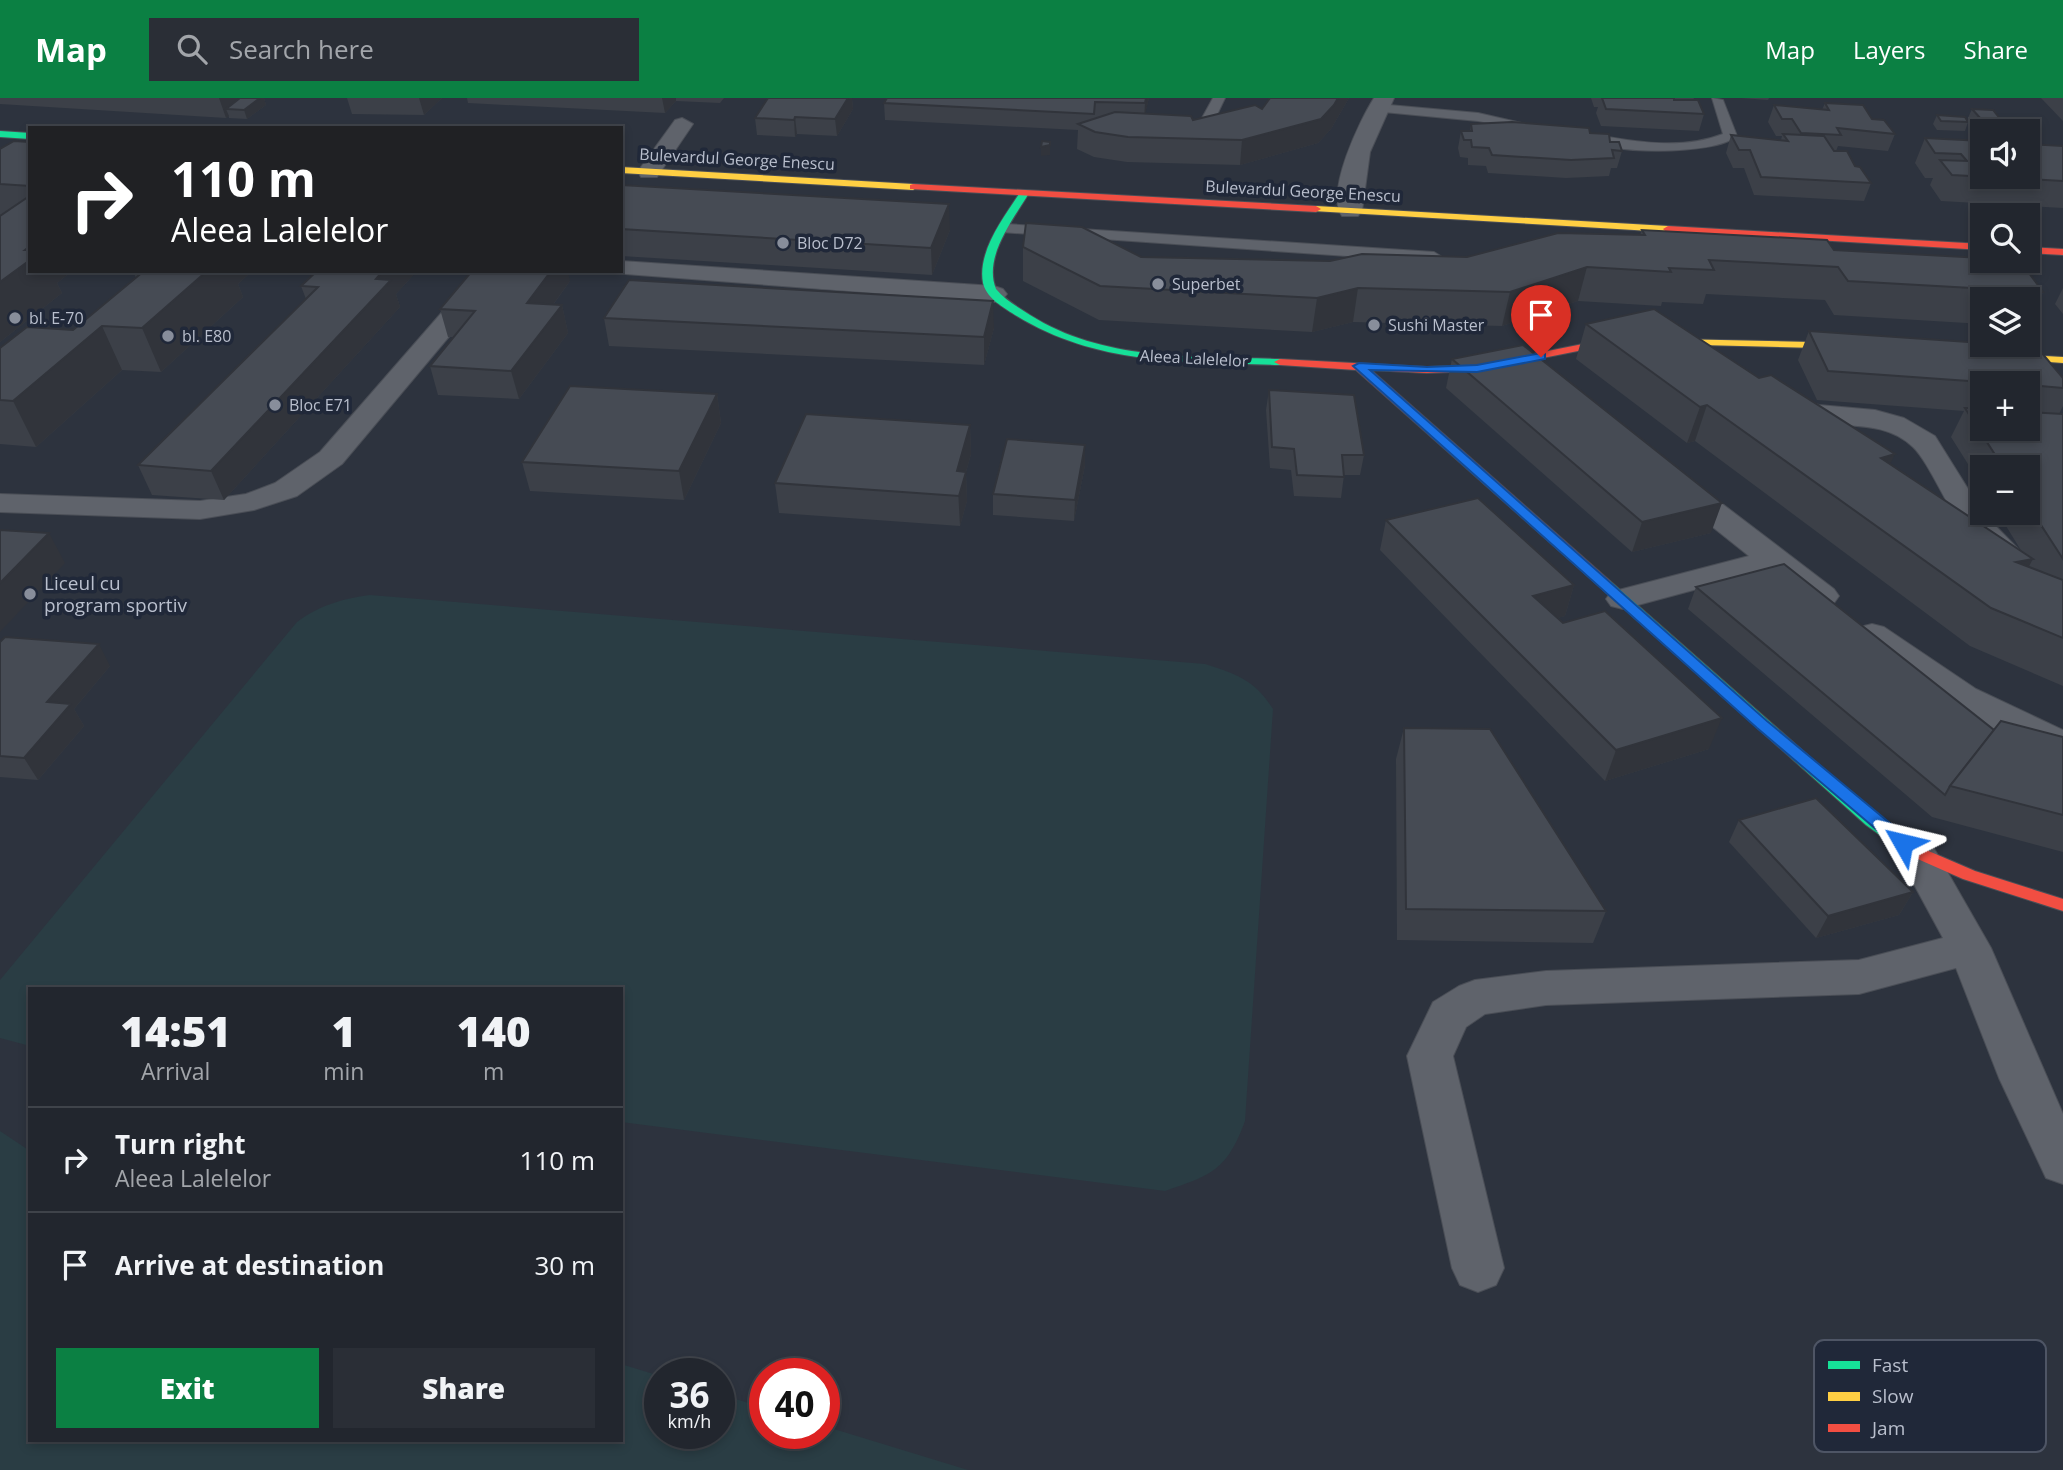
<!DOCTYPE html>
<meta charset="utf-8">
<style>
body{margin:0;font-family:"Open Sans",sans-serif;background:#2a2e36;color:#f1f3f6;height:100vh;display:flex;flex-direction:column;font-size:26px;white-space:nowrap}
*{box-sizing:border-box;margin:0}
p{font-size:23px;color:#a2a5aa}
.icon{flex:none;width:38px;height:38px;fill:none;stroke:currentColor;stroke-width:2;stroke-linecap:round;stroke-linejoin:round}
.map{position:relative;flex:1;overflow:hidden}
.sheet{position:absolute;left:28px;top:889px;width:595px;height:455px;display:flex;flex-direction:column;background:#22262e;border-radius:0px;box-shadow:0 4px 10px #0003,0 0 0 2px #3f434a}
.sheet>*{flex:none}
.guide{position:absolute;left:28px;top:28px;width:595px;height:147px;border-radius:0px;box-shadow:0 4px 10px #0003,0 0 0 2px #3f434a;background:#202124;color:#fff;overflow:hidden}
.fabs{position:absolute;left:1970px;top:21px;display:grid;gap:14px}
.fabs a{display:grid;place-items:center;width:70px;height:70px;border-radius:0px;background:#22262e;box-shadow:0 4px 10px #0003,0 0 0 2px #3f434a;font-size:35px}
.speed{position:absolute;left:644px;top:1260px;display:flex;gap:14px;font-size:35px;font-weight:700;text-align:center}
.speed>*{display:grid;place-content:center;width:91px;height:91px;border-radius:50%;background:#22262e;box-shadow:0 4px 10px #0003,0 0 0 2px #3f434a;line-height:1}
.speed small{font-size:18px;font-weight:400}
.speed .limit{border:10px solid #d22;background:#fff;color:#111}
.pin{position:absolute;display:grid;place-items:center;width:60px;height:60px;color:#fff;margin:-72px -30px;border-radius:50% 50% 50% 0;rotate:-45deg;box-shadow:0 0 7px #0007}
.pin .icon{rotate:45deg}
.me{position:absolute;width:77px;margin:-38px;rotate:307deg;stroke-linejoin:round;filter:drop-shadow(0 0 5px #0008)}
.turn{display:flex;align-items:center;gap:24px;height:147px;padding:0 28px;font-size:32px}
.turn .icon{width:91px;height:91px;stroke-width:2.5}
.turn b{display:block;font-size:49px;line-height:60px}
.eta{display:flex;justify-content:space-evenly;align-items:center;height:119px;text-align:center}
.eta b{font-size:42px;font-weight:800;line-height:49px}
.action{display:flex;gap:14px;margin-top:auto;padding:14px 28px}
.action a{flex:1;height:80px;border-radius:0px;background:#0b8043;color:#fff;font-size:28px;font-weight:800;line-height:80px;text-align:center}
.action a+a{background:#2a2e36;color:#f1f3f6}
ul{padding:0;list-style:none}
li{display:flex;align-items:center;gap:21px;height:105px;padding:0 28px;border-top:2px solid #3f434a}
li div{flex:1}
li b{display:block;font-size:26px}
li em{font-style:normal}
header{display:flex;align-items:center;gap:42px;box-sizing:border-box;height:98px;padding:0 35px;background:#0b8043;color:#fff}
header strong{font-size:33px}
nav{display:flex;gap:38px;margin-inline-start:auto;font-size:24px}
.search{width:490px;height:63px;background:#2a2e36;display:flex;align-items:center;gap:18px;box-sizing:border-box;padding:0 24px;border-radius:0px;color:#a2a5aa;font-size:26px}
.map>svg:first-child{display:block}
.green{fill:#2a3d44}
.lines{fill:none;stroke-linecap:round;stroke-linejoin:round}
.lane-casing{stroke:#4a4e56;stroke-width:2}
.street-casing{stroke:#4a4e56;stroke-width:2}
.fast-casing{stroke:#4a4e56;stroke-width:2}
.slow-casing{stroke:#4a4e56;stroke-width:2}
.jam-casing{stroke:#4a4e56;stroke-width:2}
.lane{fill:#5f636b;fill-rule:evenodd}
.street{fill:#5f636b;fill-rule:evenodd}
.fast{fill:#16e098;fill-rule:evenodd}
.slow{fill:#ffcf43;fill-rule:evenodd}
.jam{fill:#f24e42;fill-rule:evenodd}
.wall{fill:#3c4048;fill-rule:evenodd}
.shaded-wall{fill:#31343b}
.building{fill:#464b54;stroke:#31343b;stroke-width:2}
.route{fill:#1a73e8;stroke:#114b97;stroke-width:2}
.poi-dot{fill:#888e9b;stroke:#202839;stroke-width:2.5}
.labels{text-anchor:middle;stroke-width:7;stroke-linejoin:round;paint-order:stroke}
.far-street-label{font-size:16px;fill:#b9bfcd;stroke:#202839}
.far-poi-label{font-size:16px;fill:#b9bfcd;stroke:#202839;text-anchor:start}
.poi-label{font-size:19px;fill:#b9bfcd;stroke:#202839;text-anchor:start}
.key{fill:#202839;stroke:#4e5565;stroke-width:2}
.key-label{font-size:19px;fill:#b9bfcd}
</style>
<header>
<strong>Map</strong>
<div class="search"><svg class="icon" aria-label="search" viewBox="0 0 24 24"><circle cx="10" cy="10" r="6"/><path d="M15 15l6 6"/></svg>Search here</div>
<nav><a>Map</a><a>Layers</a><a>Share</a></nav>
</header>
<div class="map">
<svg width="2063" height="1372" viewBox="0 0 2063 1372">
<rect width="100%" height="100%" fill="#2d333e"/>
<g class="green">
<path d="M370 497 1205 566C1236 576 1255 582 1273 611L1245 1023C1227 1072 1212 1077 1165 1093L621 1024V891H30V948L0 940V882L297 524C320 507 342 501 370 497Z"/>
<polygon points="0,1033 30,1053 30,1342 621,1342 621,1266 660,1278 660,1335 719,1335 719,1296 765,1310 765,1335 824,1335 824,1328 968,1372 0,1372"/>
</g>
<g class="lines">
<defs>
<g id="lane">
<polygon points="1213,0 1225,0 1214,23 1204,23 1202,20"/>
<path d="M1712 0 1723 2 1737 38C1715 58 1601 57 1580 39L1587 35C1630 43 1680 53 1723 36Z"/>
<polygon points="1378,6 1478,15 1544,30 1537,34 1478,23 1373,13 1371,10"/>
<polygon points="1006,126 1434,154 1442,159 1434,164 1001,134 998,131"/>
</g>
<g id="street">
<path d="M1374 0H1394L1370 54 1362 113 1358 118H1342C1325 94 1360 22 1374 0Z"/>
<polygon points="682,20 693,26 657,79 641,79 638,74 641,69 675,22"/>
<polygon points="621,163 994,188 1003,191 1007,196 1003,201 994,204 612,175 611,173 621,173"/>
<polygon points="478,173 504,173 342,366 297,398 254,412 200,421 0,414 0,396 200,403 246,396 275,385 320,354"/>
<path d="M1780 298 1819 307 1875 312 1904 320 1935 338 1983 415 2024 457 2019 464C1968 477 1940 375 1913 349 1886 323 1850 330 1817 324 1801 321 1785 317 1770 313L1766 307 1770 301Z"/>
<path d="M1676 376 1687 379 1834 491 1839 498 1834 505C1807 512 1788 488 1768 472L1623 511 1611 508 1606 501 1611 494 1749 458 1665 391 1661 385 1665 379Z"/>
<path d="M1872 526 1884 529 1976 591 2063 632V659C1987 637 1922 592 1860 545L1855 537 1860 529Z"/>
<polygon points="1918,742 1932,747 1991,850 2063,1016 2063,1086 2046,1080 1999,980 1956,870 1859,896 1546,907 1485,916 1466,929 1453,958 1504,1170 1496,1187 1478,1194 1460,1187 1452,1170 1407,958 1433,904 1459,888 1475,882 1546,873 1859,862 1943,840 1898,757 1904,747"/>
</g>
<g id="fast">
<polygon points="0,33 30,35 30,41 0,39"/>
<path d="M1021 93 1029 95C1013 122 983 159 996 191 1005 202 1018 209 1030 217 1104 264 1196 258 1280 261L1286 264 1280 267C1186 264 1095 268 1012 215 1001 208 986 199 983 185 977 153 1005 118 1021 93Z"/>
<polygon points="1605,482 1610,483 1878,719 1916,747 1918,751 1916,755 1904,755 1866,727 1600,489 1598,486 1600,483"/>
</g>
<g id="slow">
<polygon points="621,69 913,86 918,89 913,92 621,75"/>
<polygon points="1316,108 1668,128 1673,131 1668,134 1313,113 1313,109"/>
<polygon points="1627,240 1855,245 1861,248 1855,251 1623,245 1622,243"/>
<polygon points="1995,255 2063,259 2063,265 1991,260 1991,256"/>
</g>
<g id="jam">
<polygon points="913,86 1316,108 1321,111 1316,114 910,91 910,87"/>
<polygon points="1668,128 1983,146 1983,152 1665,133 1663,131"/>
<polygon points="2028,149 2063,151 2063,157 2028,155"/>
<polygon points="1608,241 1627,240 1632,243 1627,246 1608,247 1477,273 1427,275 1371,272 1610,483 1612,486 1610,489 1600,489 1356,272 1280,267 1274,264 1280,261 1427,269 1477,267"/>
<polygon points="1910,745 1975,773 2063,801 2063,813 1963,781 1904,755 1902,751 1904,747"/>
</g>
</defs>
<use href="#lane" class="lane-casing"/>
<use href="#street" class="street-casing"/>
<use href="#fast" class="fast-casing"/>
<use href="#slow" class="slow-casing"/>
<use href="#jam" class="jam-casing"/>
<use href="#lane" class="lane"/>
<use href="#street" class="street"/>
<use href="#fast" class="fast"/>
<use href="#slow" class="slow"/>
<use href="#jam" class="jam"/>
</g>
<g class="wall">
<polygon points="0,0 264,0 266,7 247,21 229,20 229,18 226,20 0,6"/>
<polygon points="347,0 442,0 424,17 352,16"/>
<polygon points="467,0 724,0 720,5 676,3 665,15 468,5"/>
<polygon points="768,0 852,0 853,11 837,38 797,36 795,39 757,37 755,20"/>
<polygon points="1149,0 1145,15 1193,22 1262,11 1270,0 1349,0 1331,31 1318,45 1240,67 1127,64 1094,59 1077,51 1078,32 885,22 884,5"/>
<polygon points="1591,0 1694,0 1693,2 1704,16 1699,33 1601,28 1596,15 1598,9 1594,9"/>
<polygon points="1741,0 1769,0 1768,2"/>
<polygon points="2041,0 2063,0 2063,23"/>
<polygon points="1825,5 1872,21 1895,36 1888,53 1838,48 1836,53 1855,68 1871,85 1864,103 1754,97 1744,70 1733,70 1726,55 1731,37 1781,42 1782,38 1776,38 1768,24 1774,7 1822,12"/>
<polygon points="1972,11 2001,22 1997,31 1977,30 1968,20"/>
<polygon points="1937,17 1968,24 1965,33 1937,32 1933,26"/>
<polygon points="1471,26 1590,35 1610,44 1622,53 1617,70 1611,70 1609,78 1566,80 1488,75 1486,68 1468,67 1468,60 1460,59 1458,50 1461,33 1470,33"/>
<polygon points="1925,40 2063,48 2063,110 1941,103 1930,87 1933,80 1925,80 1915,65"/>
<polygon points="14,43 30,44 30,173 72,173 57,185 62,195 0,244 0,118 2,117 0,117 0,51"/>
<polygon points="621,87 950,132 932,177 621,158"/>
<polygon points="1642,132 1834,152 2043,194 2028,225 2028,201 1983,201 1983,226 1834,217 1825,202 1706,196 1703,206 1662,204 1661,208 1578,203 1502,228 1353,224 1312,234 1099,222 1023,183 1023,149 1141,159 1330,163 1467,159 1640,137"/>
<polygon points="133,173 252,173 238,186 243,199 161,274 122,272 36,349 0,346 0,250 73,232 136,180"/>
<polygon points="317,173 417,173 396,196 400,209 224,402 152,397 138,367 306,201 301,188"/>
<polygon points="570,183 553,207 562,207 568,235 519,301 438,297 430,268 454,239 448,239 440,211"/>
<polygon points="2063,190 2063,216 2055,206"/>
<polygon points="604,220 994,230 984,267 609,248"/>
<path d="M1586 226 1759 280 2022 454 1998 415H2028V369H1983V390L1951 339 1964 313 1817 302 1798 262 1809 233 2063 280V308L2059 316H2063V588L1970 548 1695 343 1687 345 1576 261ZM1983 285H2028V331H1983Z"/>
<polygon points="1452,261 1711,435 1632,454 1446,290"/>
<polygon points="1269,292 1364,357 1360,377 1344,377 1341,400 1294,398 1291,372 1270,370 1266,312"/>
<polygon points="717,296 721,325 684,402 530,393 522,364"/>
<polygon points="970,327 971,356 966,374 967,403 960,428 779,415 775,385"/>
<polygon points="1085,347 1085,367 1074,423 993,417 993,396"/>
<polygon points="1386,422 1574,487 1565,518 1557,520 1709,651 1605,683 1380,452"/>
<polygon points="1696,489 1994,632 2063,639 2063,754 1932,719 1688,511"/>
<polygon points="0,544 110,568 74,611 84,628 38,682 0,679"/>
<polygon points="1404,630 1606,813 1593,845 1397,842 1396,661"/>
<polygon points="1739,722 1913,794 1899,817 1816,840 1729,744"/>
</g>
<g class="shaded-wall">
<polygon points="219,0 254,0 226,11 229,18 226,20"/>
<polygon points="260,0 264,0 266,7 247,21 244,12"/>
<polygon points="419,0 442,0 424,17"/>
<polygon points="662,0 676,0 676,3 665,15"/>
<polygon points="848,0 852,0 853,11 837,38 835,21"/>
<polygon points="1146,0 1149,0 1144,22 1145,5"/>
<polygon points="1338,0 1349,0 1331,31 1318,45 1240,67 1242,42"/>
<polygon points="795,19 797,36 795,39 794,22"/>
<polygon points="1050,47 1050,57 1041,58 1041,49"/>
<polygon points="949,106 950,132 932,177 931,150"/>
<polygon points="30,148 30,173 72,173 57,185 62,195 0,244 0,184 25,152"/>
<polygon points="1587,169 1578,203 1502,228 1510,194"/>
<polygon points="207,173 252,173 238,186 243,199 161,274 142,230"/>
<polygon points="383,173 417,173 396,196 400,209 224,402 211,373"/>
<polygon points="551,173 568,173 570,183 534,233 527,205"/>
<polygon points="1358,190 1353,224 1312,234 1317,200"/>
<polygon points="993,203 994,230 984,267 984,239"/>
<polygon points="562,207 568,235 519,301 511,273"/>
<polygon points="102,228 122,272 36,349 13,303"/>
<polygon points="717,296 721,325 684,402 679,373"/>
<polygon points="1707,307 1695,343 1687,345 1700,309"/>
<polygon points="970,327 971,356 966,374 967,403 960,428 957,373"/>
<polygon points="1085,347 1085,367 1074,423 1075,402"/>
<polygon points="1895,356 1878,393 1881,360"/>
<polygon points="1722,405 1711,435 1632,454 1642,424"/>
<polygon points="49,435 65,465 0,534 0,485"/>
<polygon points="2033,461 2012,499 2016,464"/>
<polygon points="1574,487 1565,518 1525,529 1533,498"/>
<polygon points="99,546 110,568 74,611 84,628 38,682 24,660 47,604"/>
<polygon points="1722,620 1709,651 1605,683 1616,652"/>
<polygon points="1913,794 1899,817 1816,840 1828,818"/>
</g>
<g class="building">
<polygon points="240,0 260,0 244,12 226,11"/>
<polygon points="768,0 848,0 835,21 795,19 794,22 755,20"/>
<polygon points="887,0 1146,0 1145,5 1095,4 1094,16 884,5"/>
<polygon points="1270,0 1338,0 1334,7 1321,21 1242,42 1128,39 1095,34 1078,26 1115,14 1191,18 1193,22 1255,7 1262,11"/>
<polygon points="1602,0 1674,0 1674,2 1698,2 1704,16 1606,11"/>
<polygon points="1825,5 1863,7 1872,21 1884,22 1895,36 1837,30 1841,37 1801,35 1792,21 1782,21 1774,7 1829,12"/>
<polygon points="1972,11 1993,12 2001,22 1981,21"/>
<polygon points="1937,17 1965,19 1968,24 1941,23"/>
<polygon points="1512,24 1589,30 1590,35 1609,36 1610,44 1619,44 1622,53 1612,52 1614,60 1571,62 1492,57 1489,50 1472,49 1471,42 1464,42 1461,33 1472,33 1471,26"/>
<polygon points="1783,36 1824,38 1834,53 1847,53 1855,68 1860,69 1871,85 1761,79 1750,52 1739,52 1731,37 1788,43"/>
<polygon points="1925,40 1983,43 1983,79 2028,79 2028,46 2063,48 2063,83 1952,77 1940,62 1967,63 1961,56 1935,55"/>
<polygon points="14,43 30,44 30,88 0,86 0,51"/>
<polygon points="1042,43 1050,44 1050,47 1041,49"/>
<polygon points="621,87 949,106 931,150 621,131"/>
<polygon points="28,99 30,99 30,148 25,152 30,152 30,162 0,184 0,118"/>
<polygon points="1026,125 1082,129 1141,159 1330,163 1362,156 1467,159 1558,135 1645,137 1642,132 1827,142 1834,152 1983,160 1983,163 2020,163 2043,194 1848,183 1838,169 1709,162 1714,172 1669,170 1671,174 1587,169 1510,194 1358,190 1317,200 1100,188 1023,149"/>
<polygon points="144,173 207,173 142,230 102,228 13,303 0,302 0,250 27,229 73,232"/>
<polygon points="317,173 383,173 376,181 391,182 211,373 138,367 318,189 301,188"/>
<polygon points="472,173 551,173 527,205 562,207 511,273 430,268 475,213 440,211"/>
<polygon points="629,182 993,203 984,239 604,220"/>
<polygon points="1654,211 1759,280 1771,277 1895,356 1881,360 2033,461 2016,464 2063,482 2063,540 1991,510 1707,307 1700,309 1586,226"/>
<polygon points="1809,233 1983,245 1983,247 2036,248 2063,280 2063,290 2028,287 2028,285 1997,285 1828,273"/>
<polygon points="1523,247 1722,405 1642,424 1452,261"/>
<polygon points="570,288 717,296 679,373 522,364"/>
<polygon points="1269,292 1354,297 1364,357 1342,357 1344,379 1297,377 1294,351 1272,349"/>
<polygon points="1965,310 1983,311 1983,331 2028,331 2028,314 2063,316 2063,461 2028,407 2028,369 2003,369"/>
<polygon points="806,316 970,327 957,373 966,374 959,398 775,385"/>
<polygon points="1007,341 1085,347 1075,402 993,396"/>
<polygon points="1478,400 1574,487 1533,498 1563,525 1605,513 1722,620 1616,652 1386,422"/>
<polygon points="0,432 49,435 0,485"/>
<polygon points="1784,466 1994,632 1950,688 1945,697 1696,489"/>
<polygon points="5,539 99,546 47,604 71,606 24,660 0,658 0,544"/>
<polygon points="2001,623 2063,639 2063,717 1950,688"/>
<polygon points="1404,630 1490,631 1606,813 1406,811"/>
<polygon points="1816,700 1913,794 1828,818 1739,722"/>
</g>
<polygon class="route" points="1541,255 1545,256 1545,261 1477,274 1370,272 1767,623 1909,741 1909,749 1897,749 1757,630 1353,268 1359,265 1427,269 1477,267"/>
<g class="poi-dot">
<circle cx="783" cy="145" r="7"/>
<circle cx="1158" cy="186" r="7"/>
<circle cx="15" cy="220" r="7"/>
<circle cx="1374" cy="227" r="7"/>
<circle cx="168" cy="238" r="7"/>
<circle cx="275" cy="307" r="7"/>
<circle cx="30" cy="496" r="7"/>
</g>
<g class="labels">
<g class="far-street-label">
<text transform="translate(737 61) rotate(3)" y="6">Bulevardul George Enescu</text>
<text transform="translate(1303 93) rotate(3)" y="6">Bulevardul George Enescu</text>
<text transform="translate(1194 260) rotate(3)" y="6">Aleea Lalelelor</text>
</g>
<g class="far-poi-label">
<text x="797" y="151">Bloc D72</text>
<text x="1172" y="192">Superbet</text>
<text x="29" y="226">bl. E-70</text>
<text x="1388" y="233">Sushi Master</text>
<text x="182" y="244">bl. E80</text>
<text x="289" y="313">Bloc E71</text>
</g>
<g class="poi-label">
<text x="44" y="492">Liceul cu<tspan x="44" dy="22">program sportiv</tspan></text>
</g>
</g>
<rect x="1814" y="1242" width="232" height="112" rx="10" class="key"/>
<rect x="1828" y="1263" width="32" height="8" fill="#16e098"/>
<rect x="1828" y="1294" width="32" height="9" fill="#ffcf43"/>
<rect x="1828" y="1326" width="32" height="8" fill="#f24e42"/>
<g class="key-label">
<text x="1872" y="1274">Fast</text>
<text x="1872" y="1305">Slow</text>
<text x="1872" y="1337">Jam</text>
</g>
</svg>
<div class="fabs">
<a><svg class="icon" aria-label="sound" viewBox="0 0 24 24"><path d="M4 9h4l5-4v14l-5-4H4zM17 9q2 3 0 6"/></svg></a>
<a><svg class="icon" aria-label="search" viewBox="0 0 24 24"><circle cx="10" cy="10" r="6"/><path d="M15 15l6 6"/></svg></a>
<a><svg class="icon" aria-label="layers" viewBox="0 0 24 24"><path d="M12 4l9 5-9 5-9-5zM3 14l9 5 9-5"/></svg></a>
<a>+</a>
<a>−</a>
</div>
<div class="speed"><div>36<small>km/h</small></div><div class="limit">40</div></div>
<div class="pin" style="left:1541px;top:259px;background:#d93025"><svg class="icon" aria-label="arrive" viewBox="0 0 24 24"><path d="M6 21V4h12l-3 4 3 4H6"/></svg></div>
<svg class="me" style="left:1903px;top:745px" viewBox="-20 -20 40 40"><path d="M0-17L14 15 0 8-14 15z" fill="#1a73e8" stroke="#fff" stroke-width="4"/></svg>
<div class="guide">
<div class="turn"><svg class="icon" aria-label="right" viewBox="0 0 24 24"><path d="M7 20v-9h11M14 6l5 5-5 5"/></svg><div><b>110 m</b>Aleea Lalelelor</div></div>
</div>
<section class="sheet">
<div class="eta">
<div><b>14:51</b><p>Arrival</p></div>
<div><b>1</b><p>min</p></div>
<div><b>140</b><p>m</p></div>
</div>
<ul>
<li><svg class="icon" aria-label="right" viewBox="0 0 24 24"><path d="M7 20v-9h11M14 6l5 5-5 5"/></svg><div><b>Turn right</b><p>Aleea Lalelelor</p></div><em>110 m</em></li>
<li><svg class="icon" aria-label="arrive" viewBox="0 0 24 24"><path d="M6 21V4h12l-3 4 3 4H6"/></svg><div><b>Arrive at destination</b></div><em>30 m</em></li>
</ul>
<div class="action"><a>Exit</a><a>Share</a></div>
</section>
</div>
